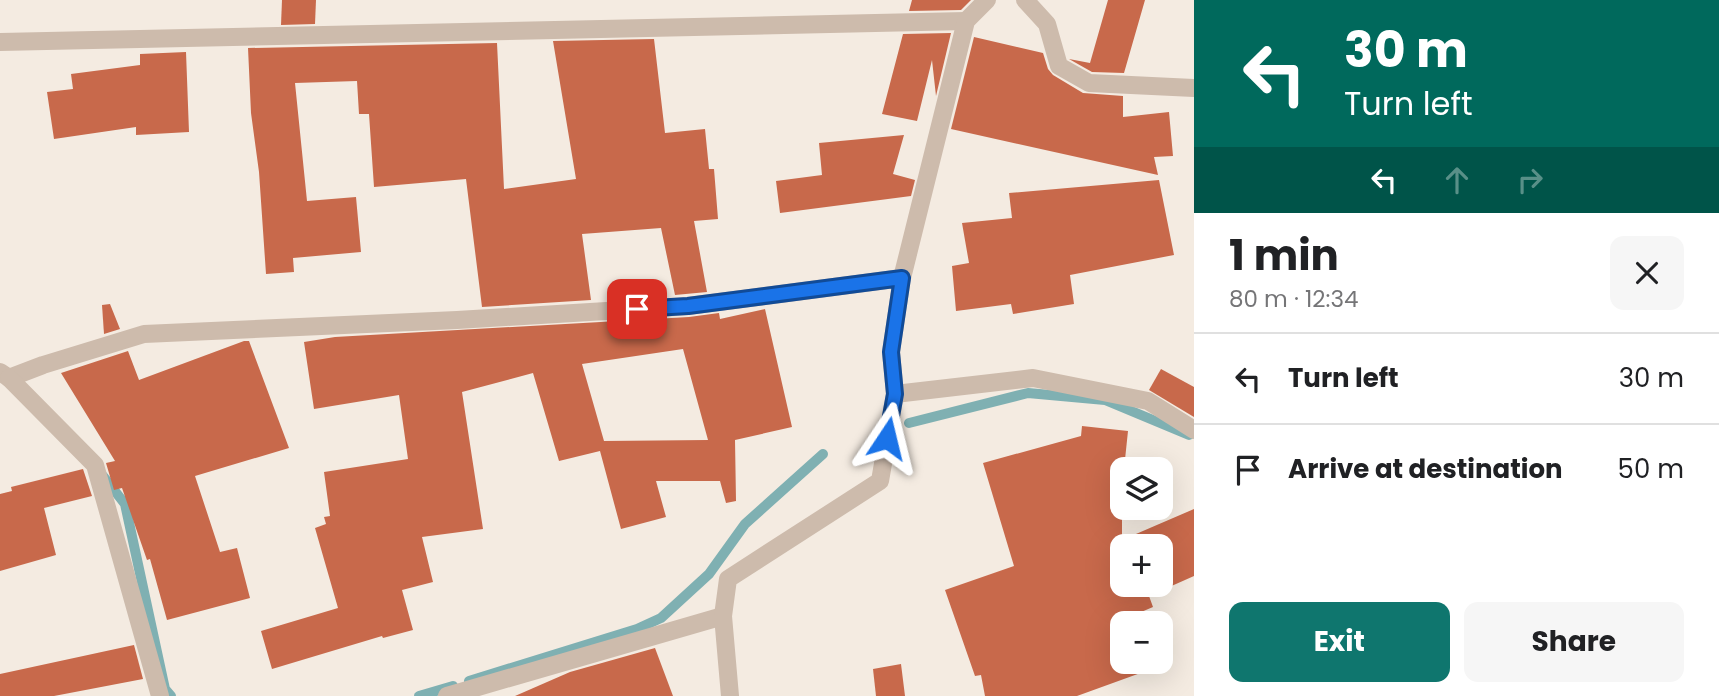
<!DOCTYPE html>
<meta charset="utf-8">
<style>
body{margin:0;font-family:Poppins,sans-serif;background:#f6f6f6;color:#202124;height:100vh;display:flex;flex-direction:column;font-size:26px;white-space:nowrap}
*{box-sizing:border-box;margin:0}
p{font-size:23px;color:#757577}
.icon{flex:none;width:38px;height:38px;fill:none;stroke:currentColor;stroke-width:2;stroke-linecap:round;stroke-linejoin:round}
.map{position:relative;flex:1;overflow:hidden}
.drawer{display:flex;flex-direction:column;background:#fff;width:525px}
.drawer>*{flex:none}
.top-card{background:#00695c;color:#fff;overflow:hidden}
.buttons{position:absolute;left:1110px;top:457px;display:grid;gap:14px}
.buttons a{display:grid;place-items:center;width:63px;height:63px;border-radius:14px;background:#fff;box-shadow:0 7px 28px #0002;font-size:35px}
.pin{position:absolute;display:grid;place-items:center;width:60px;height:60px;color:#fff;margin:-30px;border-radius:14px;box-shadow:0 4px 10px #0006}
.me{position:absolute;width:77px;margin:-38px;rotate:10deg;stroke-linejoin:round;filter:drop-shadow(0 0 5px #0008)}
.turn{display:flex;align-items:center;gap:24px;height:147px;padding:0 35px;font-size:32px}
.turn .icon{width:91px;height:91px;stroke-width:2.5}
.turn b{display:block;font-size:49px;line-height:60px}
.lanes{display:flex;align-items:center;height:66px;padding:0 35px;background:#0003;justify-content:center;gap:35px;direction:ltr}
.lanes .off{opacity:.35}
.round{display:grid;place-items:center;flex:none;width:74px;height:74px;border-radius:14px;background:#f6f6f6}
.summary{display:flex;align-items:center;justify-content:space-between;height:119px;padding:0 35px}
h1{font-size:42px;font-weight:700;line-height:52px}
.cta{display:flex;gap:14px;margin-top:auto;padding:14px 35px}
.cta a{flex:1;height:80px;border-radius:14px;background:#0f766e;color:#fff;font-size:28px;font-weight:700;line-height:80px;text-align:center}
.cta a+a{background:#f6f6f6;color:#202124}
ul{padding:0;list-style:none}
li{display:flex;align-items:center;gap:21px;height:91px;padding:0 35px;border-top:2px solid #e0e0e0}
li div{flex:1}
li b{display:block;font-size:26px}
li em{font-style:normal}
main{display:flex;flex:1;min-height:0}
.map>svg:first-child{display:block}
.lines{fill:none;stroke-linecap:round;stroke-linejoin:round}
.stream{stroke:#7fb0b2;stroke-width:10}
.building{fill:#c8694b;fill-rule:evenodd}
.street{stroke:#cdbbac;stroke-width:18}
.route-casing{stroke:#114b97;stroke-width:18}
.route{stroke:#1a73e8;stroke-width:12}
</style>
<main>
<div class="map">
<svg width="1194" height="696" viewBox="0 0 1194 696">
<rect width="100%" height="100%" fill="#f4ebe1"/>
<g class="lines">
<g class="stream">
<polyline points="909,423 1028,393 1105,400 1189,435"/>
<polyline points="103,476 125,504 165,689 171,696"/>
<polyline points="469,681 637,629 661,618 709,574 745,524 823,454"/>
<polyline points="419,696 453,686"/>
</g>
</g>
<g class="building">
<polygon points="282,0 316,0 315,24 281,25"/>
<polygon points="912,0 971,0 961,10 909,11"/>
<polygon points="1108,0 1145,0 1124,73 1092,72 1069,59 1090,63"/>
<polygon points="951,33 936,96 932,60 917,121 882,114 903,34"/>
<polygon points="974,37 1043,53 1048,69 1053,75 1083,93 1123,96 1123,117 1169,112 1173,156 1154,157 1158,175 951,129"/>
<polygon points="654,39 665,133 705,129 709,169 714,169 718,219 694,221 707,292 675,295 661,228 582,234 591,300 482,307 466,179 374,187 369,114 359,114 357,81 295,83 307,201 356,197 361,252 293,258 294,272 266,274 259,172 251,113 248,48 497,43 504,189 576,179 553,41"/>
<polygon points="186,52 189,132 136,135 136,127 54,139 47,92 73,89 71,74 140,65 140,54"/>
<polygon points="904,135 893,174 915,180 911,196 780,213 776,181 822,175 819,143"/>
<polygon points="1159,180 1174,255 1070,275 1074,304 1013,314 1011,304 956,311 952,266 969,263 962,223 1012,218 1009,193"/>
<polygon points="110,304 120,329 104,334 102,305"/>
<path d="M765 309 792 427 735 440 736 501 726 503 720 481H656L666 517 621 529 600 451 559 461 533 373 462 392 483 529 422 537 433 582 402 590 413 630 383 638 382 636 272 669 261 631 338 608 315 528 326 524 324 517 330 516 324 472 408 459 399 395 314 409 304 342 335 337 689 317 719 313 720 319ZM683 349 708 440 604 441 582 364Z"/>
<polygon points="244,341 249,341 289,448 195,476 220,552 237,548 250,598 167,620 150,559 147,560 122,488 114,490 106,463 115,461 61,373 128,351 139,380"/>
<polygon points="1161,369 1194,387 1194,417 1149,390"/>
<path d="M1082 426 1128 431 1124 469H1122V540L1194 509V576L1149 596 1153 607 1127 618 1128 623H1122V662H1142L1146 671 1077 696H985L981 675 975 676 945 590 1014 566 983 463 1081 436ZM1122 546H1160V584H1122Z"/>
<polygon points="83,469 92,496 44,508 56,555 0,571 0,494 12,491 11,487"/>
<polygon points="134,645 143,679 54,696 0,696 0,674"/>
<polygon points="655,648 673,696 515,696 570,672"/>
<polygon points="901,664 905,696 876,696 873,669"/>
</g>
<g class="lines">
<g class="street">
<polyline points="1025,0 1047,24 1059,66 1089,83 1194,88"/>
<polyline points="0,42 966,21"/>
<polyline points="0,372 9,378 43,365 144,334 457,320 688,306 902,278"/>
<polyline points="9,378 95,465 160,696"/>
<polyline points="895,394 1033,378 1148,401 1194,430"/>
<polyline points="447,696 723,616"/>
<polyline points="730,696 723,616 728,579 880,481 895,394 891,352 902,278 966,21 987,0"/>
</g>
</g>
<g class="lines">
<defs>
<polyline id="route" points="637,309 688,306 902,278 891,352 895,394 887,438"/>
</defs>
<use href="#route" class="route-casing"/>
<use href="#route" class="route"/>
</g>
</svg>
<div class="buttons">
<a><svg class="icon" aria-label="layers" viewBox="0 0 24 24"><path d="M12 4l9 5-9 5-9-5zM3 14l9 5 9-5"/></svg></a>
<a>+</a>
<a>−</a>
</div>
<div class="pin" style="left:637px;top:309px;background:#d93025"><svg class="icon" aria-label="arrive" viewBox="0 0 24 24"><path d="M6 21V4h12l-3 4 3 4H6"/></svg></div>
<svg class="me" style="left:887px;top:438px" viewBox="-20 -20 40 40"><path d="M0-17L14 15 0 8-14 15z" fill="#1a73e8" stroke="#fff" stroke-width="4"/></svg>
</div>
<section class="drawer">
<div class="top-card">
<div class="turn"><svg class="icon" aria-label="left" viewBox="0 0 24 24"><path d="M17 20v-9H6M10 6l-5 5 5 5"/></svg><div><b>30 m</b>Turn left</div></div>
<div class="lanes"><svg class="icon" aria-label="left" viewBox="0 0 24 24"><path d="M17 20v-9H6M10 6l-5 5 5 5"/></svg><svg class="icon off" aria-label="ahead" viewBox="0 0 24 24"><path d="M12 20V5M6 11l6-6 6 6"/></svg><svg class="icon off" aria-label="right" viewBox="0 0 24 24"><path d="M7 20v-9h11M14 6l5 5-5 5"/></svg></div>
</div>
<div class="summary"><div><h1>1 min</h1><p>80 m · 12:34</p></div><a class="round"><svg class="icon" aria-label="close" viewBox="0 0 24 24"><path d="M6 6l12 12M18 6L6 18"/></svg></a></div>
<ul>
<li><svg class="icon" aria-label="left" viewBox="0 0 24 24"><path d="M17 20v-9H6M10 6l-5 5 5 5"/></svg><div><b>Turn left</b></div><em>30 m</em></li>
<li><svg class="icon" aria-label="arrive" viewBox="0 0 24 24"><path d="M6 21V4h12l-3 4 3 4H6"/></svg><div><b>Arrive at destination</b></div><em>50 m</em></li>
</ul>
<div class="cta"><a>Exit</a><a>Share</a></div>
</section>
</main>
